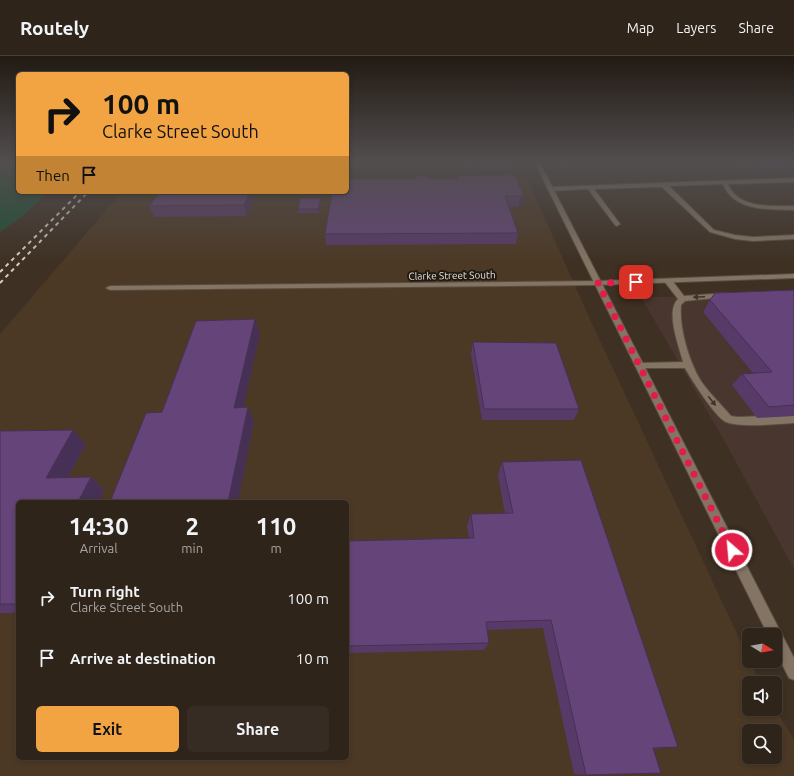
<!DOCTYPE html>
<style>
body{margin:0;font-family:Ubuntu,sans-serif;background:#362c23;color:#f1f3f6;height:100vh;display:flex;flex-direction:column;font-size:15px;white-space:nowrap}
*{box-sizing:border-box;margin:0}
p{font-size:13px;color:#a7a4a2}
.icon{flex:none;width:22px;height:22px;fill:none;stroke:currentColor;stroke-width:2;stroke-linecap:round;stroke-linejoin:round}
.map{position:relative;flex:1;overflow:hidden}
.drawer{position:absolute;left:16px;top:444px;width:333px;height:260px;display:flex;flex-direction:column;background:#2e241a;border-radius:6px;box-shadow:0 2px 6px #0003,0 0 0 1px #494139}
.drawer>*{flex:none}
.top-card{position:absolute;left:16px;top:16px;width:333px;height:122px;border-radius:6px;box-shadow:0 2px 6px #0003,0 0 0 1px #494139;background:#f3a442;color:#111;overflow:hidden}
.needle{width:26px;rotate:101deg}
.controls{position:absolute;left:742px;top:572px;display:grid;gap:8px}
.controls a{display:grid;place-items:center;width:40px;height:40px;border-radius:6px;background:#2e241a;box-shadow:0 2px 6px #0003,0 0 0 1px #494139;font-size:20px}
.pin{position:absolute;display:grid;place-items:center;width:34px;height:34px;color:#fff;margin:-17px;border-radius:8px;box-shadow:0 2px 6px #0006}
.me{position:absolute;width:44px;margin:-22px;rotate:333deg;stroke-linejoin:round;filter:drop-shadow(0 0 3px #0008)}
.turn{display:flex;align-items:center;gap:14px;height:84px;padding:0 20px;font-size:18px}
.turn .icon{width:52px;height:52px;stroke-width:2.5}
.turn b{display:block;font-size:28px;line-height:34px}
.then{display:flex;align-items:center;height:38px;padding:0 20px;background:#0003;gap:8px;font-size:15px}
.eta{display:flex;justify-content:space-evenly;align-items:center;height:68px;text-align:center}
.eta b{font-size:24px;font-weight:700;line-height:28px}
.primary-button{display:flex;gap:8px;margin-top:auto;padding:8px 20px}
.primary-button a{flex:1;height:46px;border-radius:6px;background:#f3a442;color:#111;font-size:16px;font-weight:700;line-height:46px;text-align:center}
.primary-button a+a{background:#362c23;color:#f1f3f6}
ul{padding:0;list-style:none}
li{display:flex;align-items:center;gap:12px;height:60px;padding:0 20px}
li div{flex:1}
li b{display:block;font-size:15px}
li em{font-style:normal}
header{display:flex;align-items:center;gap:24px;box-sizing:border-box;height:56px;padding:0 20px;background:#2e241a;border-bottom:1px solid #494139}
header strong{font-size:19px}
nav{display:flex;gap:22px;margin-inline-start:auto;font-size:14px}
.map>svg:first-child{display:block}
.commercial{fill:#49362e}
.built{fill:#4c3925;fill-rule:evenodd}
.green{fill:#1d4f33}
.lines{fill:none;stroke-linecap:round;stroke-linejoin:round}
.service-casing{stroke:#594d41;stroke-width:2}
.minor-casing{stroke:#594d41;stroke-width:2}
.tertiary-casing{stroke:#594d41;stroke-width:2}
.path{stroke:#8b7f74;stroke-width:1.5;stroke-dasharray:0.5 2;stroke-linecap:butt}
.service{fill:#847464;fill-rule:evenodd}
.minor{fill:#847464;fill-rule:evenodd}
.tertiary{fill:#847464;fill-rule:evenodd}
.rail{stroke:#d7cdc4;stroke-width:2;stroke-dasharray:4 4;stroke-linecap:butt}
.wall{fill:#573a68}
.shaded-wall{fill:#473055}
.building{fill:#654479;stroke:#473055}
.oneway{fill:#3e352b}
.route{stroke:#e11d48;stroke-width:7;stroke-dasharray:0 12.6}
.labels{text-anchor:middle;stroke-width:4;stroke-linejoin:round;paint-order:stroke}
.far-street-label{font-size:10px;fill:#eee4dc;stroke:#201a13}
</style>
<header>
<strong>Routely</strong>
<nav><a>Map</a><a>Layers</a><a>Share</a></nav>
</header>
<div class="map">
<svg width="794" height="720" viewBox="0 0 794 720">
<rect width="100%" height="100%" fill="#3e3022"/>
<polygon class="commercial" points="794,240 794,513 726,388 641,241"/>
<path class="built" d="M457 124H528L588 259 760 627H749V653H775L794 683V720H0V278L122 136H347ZM18 446H347V702H18ZM749 675H775V701H749Z"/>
<polygon class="green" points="0,107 18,107 18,136 48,136 24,159 0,176"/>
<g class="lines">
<defs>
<g id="service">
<path d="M794 122V126L728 128C738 153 772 150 794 150V154C769 153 734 156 723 128L669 130 714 174 735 179 753 181 794 179V183L753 185 735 183 710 176 662 131 594 133 620 168 617 170 615 169 588 133 550 135 547 133 550 131Z"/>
<path d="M665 223H671L684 240 726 237 730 239 726 241 685 245 681 249C679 271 689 306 701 325 709 337 721 348 731 360L738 361 794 359V367C778 368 740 372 726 366 716 362 691 323 685 312H637L635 310 637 308 640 307 683 306C679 290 665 255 678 243L664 225Z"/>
</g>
<polygon id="minor" points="794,218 794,222 598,229 110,234 106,232 110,230 598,225"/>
<polygon id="tertiary" points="535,107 540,107 794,602 794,624 789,622 775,594 775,579 768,579"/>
</defs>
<use href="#service" class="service-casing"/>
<use href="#minor" class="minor-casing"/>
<use href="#tertiary" class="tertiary-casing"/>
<g class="path">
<polyline points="655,107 658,110"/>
<polyline points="555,109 646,107"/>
<polyline points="509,110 511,115"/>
</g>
<use href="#service" class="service"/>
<use href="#minor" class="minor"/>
<use href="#tertiary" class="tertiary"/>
<g class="rail">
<polyline points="0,216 80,136"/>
<polyline points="0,227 88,136"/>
</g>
</g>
<g class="wall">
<polygon points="462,107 470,107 469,111 463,111"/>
<polygon points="483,107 508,107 507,114 484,114 482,111"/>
<polygon points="573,107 592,107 573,108"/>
<polygon points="738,107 751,107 753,109 751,112 744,112 738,108"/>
<polygon points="755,107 785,107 781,112 763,113"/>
<polygon points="416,120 428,123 456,123 457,120 523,138 521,149 518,151 509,151 518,177 516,188 326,189 325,178 416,123"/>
<polygon points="160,136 257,136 247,160 154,161 149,150"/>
<polygon points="321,146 319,157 298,157 298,153"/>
<polygon points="794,234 794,360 757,362 732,329 742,318 753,317 703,256 710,244"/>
<polygon points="473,286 579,353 574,364 482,364 471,298"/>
<polygon points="0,375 86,388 68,421 91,421 104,434 99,446 18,446 18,557 0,557"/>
<polygon points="502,406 678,691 653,693 586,719 574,718 543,572 487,574 489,587 484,594 347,597 347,485 469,482 467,470 471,458 505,458 498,419"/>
</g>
<g class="shaded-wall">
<polygon points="250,136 257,136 247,160 244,149"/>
<polygon points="523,138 521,149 518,151 521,140"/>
<polygon points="321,142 321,146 319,157 318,153"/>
<polygon points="255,263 260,278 240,366 234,352"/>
<polygon points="248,351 254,365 238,446 228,446"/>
<polygon points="73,374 86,388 61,434 46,422"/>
<polygon points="91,421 104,434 99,446 78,446"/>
</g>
<g class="building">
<polygon points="744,107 751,107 753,109 746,109"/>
<polygon points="515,119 523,138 521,140 505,140 518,177 325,178 332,136 347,136 347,123 416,123 416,120 427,120 428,123 458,123 457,120"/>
<polygon points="160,136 250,136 244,149 149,150"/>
<polygon points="300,142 321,142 318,153 298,153"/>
<polygon points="794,234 794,349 769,351 742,318 772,316 710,244 715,237"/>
<polygon points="255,263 234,352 248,351 228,446 110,446 146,357 162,356 196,265"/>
<polygon points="473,286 556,287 579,353 484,353"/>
<polygon points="73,374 46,422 91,421 78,446 18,446 18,548 0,548 0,375"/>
<polygon points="581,404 678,691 653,692 661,717 586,719 551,564 486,566 489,587 347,590 347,485 474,482 471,458 513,457 502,406"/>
</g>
<defs><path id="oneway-solid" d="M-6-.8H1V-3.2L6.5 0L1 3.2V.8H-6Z"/></defs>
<g class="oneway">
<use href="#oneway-solid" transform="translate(699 241) rotate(177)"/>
<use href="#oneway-solid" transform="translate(712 345) rotate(51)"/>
</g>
<linearGradient id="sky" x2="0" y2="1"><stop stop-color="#221a13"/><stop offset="0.51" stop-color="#524e4f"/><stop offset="1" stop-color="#524e4f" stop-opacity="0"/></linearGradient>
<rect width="794" height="208" fill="url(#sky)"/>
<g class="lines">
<polyline class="route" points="636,226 598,227 732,494"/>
</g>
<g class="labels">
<g class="far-street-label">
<text transform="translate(452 219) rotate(-1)" y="4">Clarke Street South</text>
</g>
</g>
</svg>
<div class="controls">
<a><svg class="needle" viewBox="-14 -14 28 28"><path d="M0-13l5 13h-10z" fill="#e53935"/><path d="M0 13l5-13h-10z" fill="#a7a4a2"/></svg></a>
<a><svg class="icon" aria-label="sound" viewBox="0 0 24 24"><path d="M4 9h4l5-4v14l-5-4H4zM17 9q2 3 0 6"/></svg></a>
<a><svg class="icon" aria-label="search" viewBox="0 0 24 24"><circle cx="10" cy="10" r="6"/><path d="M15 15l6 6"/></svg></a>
</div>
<div class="pin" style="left:636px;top:226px;background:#d93025"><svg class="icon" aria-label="arrive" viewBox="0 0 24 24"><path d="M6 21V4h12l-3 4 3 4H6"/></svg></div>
<svg class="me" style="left:732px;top:494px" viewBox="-20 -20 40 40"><circle r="17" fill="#e11d48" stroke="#fff" stroke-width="3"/><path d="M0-11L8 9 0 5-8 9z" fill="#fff"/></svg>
<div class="top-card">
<div class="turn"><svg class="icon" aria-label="right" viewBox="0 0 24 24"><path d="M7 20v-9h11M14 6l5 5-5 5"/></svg><div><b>100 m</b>Clarke Street South</div></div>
<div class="then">Then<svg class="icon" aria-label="arrive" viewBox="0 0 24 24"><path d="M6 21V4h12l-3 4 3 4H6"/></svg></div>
</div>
<section class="drawer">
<div class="eta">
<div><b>14:30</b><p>Arrival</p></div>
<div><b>2</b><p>min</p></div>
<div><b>110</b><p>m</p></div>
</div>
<ul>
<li><svg class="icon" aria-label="right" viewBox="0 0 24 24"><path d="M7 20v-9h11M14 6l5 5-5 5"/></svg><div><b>Turn right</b><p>Clarke Street South</p></div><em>100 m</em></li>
<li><svg class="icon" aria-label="arrive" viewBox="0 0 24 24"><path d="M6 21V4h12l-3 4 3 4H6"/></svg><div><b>Arrive at destination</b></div><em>10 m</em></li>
</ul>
<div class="primary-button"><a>Exit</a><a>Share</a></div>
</section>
</div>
